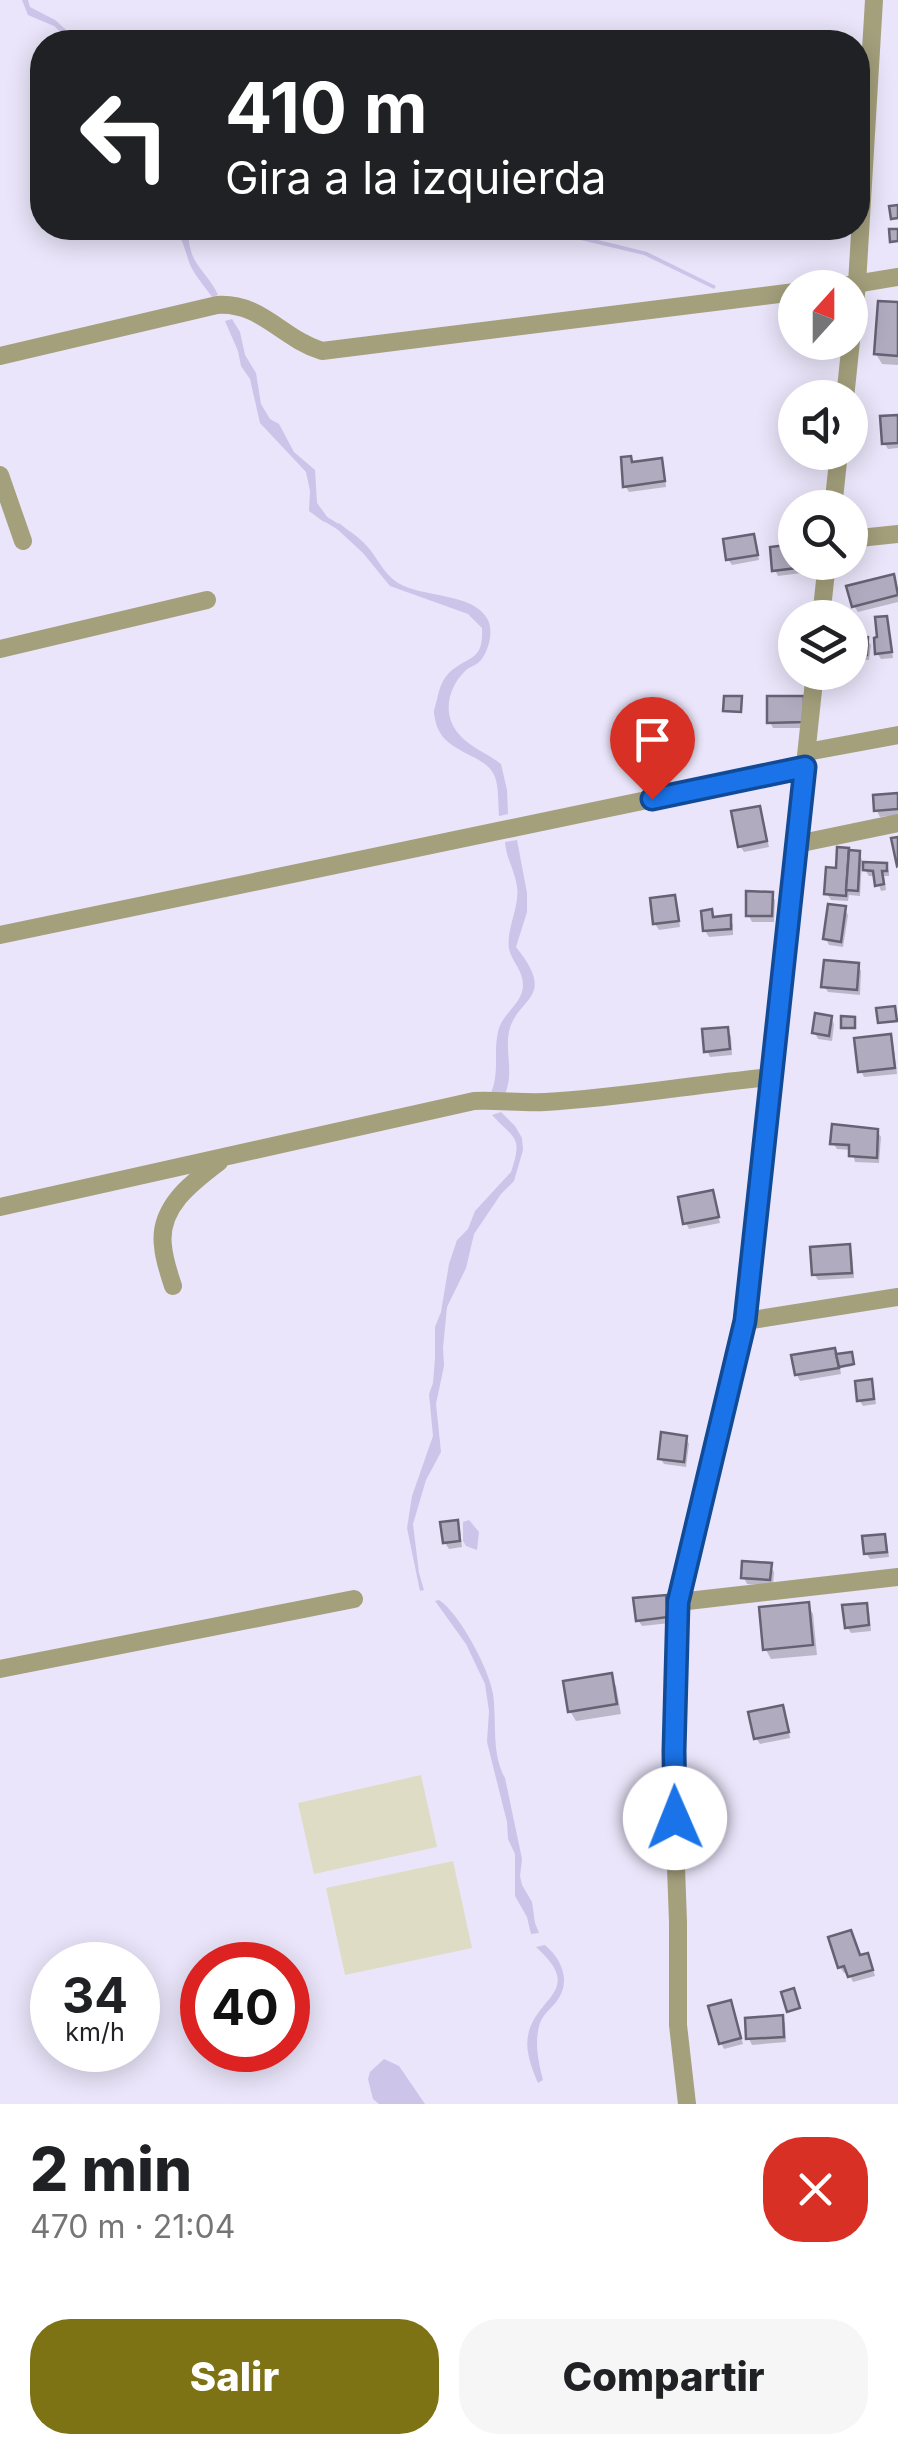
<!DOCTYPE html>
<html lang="es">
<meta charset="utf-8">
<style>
body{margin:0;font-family:Inter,sans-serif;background:#f6f6f6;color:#202124;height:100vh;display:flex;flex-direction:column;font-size:38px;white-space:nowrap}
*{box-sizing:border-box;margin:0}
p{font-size:32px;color:#757577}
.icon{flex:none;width:55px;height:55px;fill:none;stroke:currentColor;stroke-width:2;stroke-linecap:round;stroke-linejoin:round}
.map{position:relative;height:2104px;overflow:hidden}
.details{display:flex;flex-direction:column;background:#fff;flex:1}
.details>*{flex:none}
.top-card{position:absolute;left:30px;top:30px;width:840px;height:210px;border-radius:40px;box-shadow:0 5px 25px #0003;background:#202124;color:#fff;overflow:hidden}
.needle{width:65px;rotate:21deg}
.tools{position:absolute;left:778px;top:270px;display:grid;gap:20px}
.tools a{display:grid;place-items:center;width:90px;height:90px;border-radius:50%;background:#fff;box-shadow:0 5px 25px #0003;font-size:50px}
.speed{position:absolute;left:30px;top:1942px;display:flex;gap:20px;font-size:50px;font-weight:700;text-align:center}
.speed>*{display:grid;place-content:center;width:130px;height:130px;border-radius:50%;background:#fff;box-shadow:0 5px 25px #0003;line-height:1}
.speed small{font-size:25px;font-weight:400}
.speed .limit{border:15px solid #d22;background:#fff;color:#111}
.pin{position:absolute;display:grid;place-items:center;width:85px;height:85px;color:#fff;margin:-102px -42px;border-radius:50% 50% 50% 0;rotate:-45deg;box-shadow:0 0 10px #0007}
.pin .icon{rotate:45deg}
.me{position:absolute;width:110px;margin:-55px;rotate:359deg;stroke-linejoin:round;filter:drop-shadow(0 0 8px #0008)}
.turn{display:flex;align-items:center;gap:35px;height:210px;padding:0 30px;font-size:45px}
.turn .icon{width:130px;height:130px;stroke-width:2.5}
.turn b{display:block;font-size:70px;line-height:85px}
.round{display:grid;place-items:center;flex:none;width:105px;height:105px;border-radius:40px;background:#f6f6f6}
.overview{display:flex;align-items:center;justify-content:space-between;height:170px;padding:0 30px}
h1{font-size:60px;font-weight:800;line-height:75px}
.primary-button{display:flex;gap:20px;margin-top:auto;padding:20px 30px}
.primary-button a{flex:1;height:115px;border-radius:40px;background:#7d7214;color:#fff;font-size:40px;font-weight:800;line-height:115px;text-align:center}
.primary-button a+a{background:#f6f6f6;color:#202124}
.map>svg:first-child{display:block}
.green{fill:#dfdcc5}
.water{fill:#cdc4e9}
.shadow{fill:#0003}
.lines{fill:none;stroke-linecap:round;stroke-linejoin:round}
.stream{stroke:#cdc4e9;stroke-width:5}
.building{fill:#b0abbf;stroke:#666173;stroke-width:2.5}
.minor{stroke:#a4a07c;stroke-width:18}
.route-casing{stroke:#114b97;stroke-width:25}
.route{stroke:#1a73e8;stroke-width:18}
</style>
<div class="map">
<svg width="898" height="2104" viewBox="0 0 898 2104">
<rect width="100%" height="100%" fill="#eae5fa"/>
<g class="green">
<polygon points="421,1775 437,1847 314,1874 298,1803"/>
<polygon points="453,1861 472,1948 345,1975 326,1888"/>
</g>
<g class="water">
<polygon points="22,0 28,0 30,7 55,20 80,42 72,42 54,26 28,15"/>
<path d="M174 228H182C190 236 188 240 191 251 195 267 211 278 218 295L212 297C204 285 192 273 188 259 184 246 182 239 174 228Z"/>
<polygon points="555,228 565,228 574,234 647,252 716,286 714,289 644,255 572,238"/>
<polygon points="232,319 240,332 245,355 256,373 261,404 270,419 279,424 294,452 315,470 317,503 328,518 324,522 309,511 310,491 306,472 260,423 250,379 241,366 238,351 225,321"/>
<path d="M339 523C347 530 356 535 363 542 376 554 382 573 398 583 422 598 474 592 488 620 494 633 488 654 478 663 474 666 469 667 465 671 448 688 442 713 458 733 469 747 487 753 501 764L507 790 508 814 499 816C498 804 499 788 495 777 486 752 441 755 435 719 433 710 434 712 436 703 439 692 440 683 448 674 467 655 484 663 482 628L468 614 390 586 363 553 335 527Z"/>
<path d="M517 840 527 893V912L516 947C561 1003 511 996 508 1039 507 1059 513 1075 505 1094L491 1093C500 1070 493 1055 498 1032 501 1014 523 1004 523 985 523 970 512 962 509 949 506 928 520 907 517 887 515 871 506 858 505 842Z"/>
<path d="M501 1112 515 1126 522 1138 523 1150 514 1181 501 1194 474 1234 466 1268 447 1307 443 1348 444 1366 436 1404 441 1452 426 1480 413 1524 419 1573 424 1590 420 1591 407 1528 412 1496 433 1436 429 1394 433 1383 435 1358V1327L441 1312 449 1264 457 1240 468 1229 475 1211 511 1172C523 1136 515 1140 492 1115Z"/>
<polygon points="469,1520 479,1532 477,1550 466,1546 463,1541 463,1522"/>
<path d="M439 1600C460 1614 489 1669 493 1694 497 1722 491 1753 505 1778L522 1859 520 1876 522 1885 532 1902 535 1923 539 1933 531 1934 527 1917 515 1896V1854L508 1839 507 1822 487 1742 489 1711 485 1684 466 1644 435 1601Z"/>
<path d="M545 1945C560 1958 570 1977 560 1996 555 2006 544 2012 540 2023 534 2042 538 2060 543 2080L538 2083C532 2069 525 2051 528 2036 535 1996 586 1992 536 1947Z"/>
<polygon points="384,2059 399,2066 425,2104 379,2104 373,2099 368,2079 370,2072"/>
</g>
<g class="shadow">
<polygon points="898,305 898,365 882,364 876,354"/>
<polygon points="898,417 898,448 888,449 884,443"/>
<polygon points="661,461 664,467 666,487 629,492 625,486 632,464"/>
<polygon points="753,537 756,543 759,560 732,565 728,559"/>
<polygon points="795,547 795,562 823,562 824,570 778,576 775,570"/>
<polygon points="893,576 898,590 898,602 858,612 854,606"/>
<polygon points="885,618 889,625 893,658 881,659 877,653"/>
<polygon points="850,638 867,639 871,645 869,660 850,659"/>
<polygon points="803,698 806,728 773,728 770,722"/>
<polygon points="898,795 898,815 880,817 877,811"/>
<polygon points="759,809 762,815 769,847 744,852 740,846"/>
<polygon points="840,850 859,853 862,860 860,896 849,895 848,901 831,900 827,894 838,871"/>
<polygon points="862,865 886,865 889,871 889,876 884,876 886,890 881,891 876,876 869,876"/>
<polygon points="771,894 775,900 774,922 752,922 749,916"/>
<polygon points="674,898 677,904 680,927 659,930 655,924"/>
<polygon points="844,908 848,915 843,947 829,945 826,939"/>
<polygon points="710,912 714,919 729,918 733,924 733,935 709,937 705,931"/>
<polygon points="858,965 861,971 860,995 828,992 824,986"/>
<polygon points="831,1018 834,1024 832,1041 818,1039 815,1033"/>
<polygon points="727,1030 731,1036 732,1055 710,1057 707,1051"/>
<polygon points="890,1037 893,1043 897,1074 864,1077 861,1071"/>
<polygon points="877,1131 881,1137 879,1163 855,1162 852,1150 837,1149 833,1143"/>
<polygon points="712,1193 720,1223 689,1229 686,1223"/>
<polygon points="849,1247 852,1253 854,1278 818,1280 814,1274"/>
<polygon points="838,1356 851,1356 853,1366 840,1368 841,1374 800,1381 797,1375"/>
<polygon points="870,1382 874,1388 876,1404 863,1406 859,1400"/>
<polygon points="686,1438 689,1444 686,1467 664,1464 660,1458"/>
<polygon points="456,1523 460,1529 462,1547 449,1549 445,1543"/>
<polygon points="884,1537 887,1543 889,1557 870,1559 866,1553"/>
<polygon points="770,1566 774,1572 773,1586 747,1584 744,1578"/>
<polygon points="664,1597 668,1603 670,1623 642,1626 638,1620"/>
<polygon points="807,1604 813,1614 817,1655 771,1659 766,1650"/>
<polygon points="865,1605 869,1611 871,1631 851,1633 847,1627"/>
<polygon points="610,1676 616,1686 621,1714 576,1721 570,1711"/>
<polygon points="785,1713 790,1738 760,1744 756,1738"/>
<polygon points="860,1958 871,1962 875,1976 853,1982 848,1971 844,1973 840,1967"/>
<polygon points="733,2009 743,2044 724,2049 721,2043"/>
<polygon points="781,2017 785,2023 786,2042 752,2045 749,2039"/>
</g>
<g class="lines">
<polyline class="stream" points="322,517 342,529"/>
</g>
<g class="building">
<polygon points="786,32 806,33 806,42 786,42"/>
<polygon points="898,205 898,218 891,219 889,206"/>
<polygon points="889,229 898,229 898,241 890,242"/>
<polygon points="878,301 898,302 898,356 874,354"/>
<polygon points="898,415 898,443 882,444 880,416"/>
<polygon points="631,456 632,462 662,458 665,481 623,487 621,457"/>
<polygon points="754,534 758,555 726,560 723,539"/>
<polygon points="795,544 795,562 822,562 822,565 772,571 770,547"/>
<polygon points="894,574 898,595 852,607 846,586"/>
<polygon points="887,616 892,652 875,654 874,638 877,637 875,617"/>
<polygon points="850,635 868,637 867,655 850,654"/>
<polygon points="724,696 742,696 741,712 723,711"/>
<polygon points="767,696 804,696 804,722 767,723"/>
<polygon points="898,793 898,809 874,811 873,795"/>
<polygon points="760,806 767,841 738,847 731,811"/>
<polygon points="898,837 898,865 897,866 891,838"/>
<polygon points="837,847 849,848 846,896 824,894 826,867 836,868"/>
<polygon points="849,850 860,851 858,891 846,890"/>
<polygon points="863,862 887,863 887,871 882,871 884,884 875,886 873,871 863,870"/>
<polygon points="746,891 773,892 772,916 746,916"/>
<polygon points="675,895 679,921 653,924 650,898"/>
<polygon points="828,904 846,906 841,942 823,939"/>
<polygon points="712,909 713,917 731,915 731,929 703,931 701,911"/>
<polygon points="824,960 859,963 857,990 821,987"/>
<polygon points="895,1006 897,1021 878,1023 876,1008"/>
<polygon points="815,1013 832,1016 829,1036 812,1033"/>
<polygon points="841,1016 855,1017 855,1028 841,1028"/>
<polygon points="728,1027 730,1049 704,1052 702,1029"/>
<polygon points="891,1034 895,1068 858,1072 854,1038"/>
<polygon points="832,1124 878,1129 877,1158 849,1156 849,1145 830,1144"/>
<polygon points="713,1190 719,1217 683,1224 678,1197"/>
<polygon points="850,1244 852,1273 812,1275 810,1247"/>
<polygon points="835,1348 839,1368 795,1375 791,1355"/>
<polygon points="852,1352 854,1364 839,1367 836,1354"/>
<polygon points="872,1379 874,1399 857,1401 855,1381"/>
<polygon points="661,1432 687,1436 684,1462 658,1459"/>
<polygon points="458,1520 460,1541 443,1543 440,1522"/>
<polygon points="885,1534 887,1552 864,1554 862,1536"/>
<polygon points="742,1561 772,1563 770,1580 741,1578"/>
<polygon points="666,1595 668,1617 636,1621 633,1598"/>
<polygon points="809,1602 813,1645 763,1650 759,1607"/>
<polygon points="867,1603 869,1625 845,1628 842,1605"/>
<polygon points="612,1673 617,1704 568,1712 563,1681"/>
<polygon points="783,1705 789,1732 754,1739 748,1712"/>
<polygon points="851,1930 860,1955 868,1953 873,1970 848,1977 844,1966 838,1968 828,1937"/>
<polygon points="794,1988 800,2008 787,2012 781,1992"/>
<polygon points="731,2000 741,2038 719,2044 708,2006"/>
<polygon points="783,2015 784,2037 746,2039 745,2018"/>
</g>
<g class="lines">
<g class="minor">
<polyline points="831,288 898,277"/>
<path d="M0 356 217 305C261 302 281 338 322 351L795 292"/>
<polyline points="845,398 857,284 874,0"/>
<polyline points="0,475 23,541"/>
<polyline points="833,508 839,452"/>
<polyline points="850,539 898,534"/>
<polyline points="821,618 827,562"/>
<polyline points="0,649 207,600"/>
<polyline points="807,752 898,735"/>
<polyline points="797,844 898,823"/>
<polyline points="0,935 805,767"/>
<path d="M0 1207 474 1101C498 1100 521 1103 545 1102 621 1098 696 1084 771 1077"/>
<path d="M173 1286C169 1273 164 1260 163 1246 158 1208 191 1183 219 1162"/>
<polyline points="745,1321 898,1297"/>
<polyline points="679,1602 898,1577"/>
<polyline points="0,1669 354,1599"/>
<polyline points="687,2104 678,2025 678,1922 673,1784 679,1602 745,1321 815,672"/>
</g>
</g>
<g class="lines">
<defs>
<polyline id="route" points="652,799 805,767 745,1321 678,1602 674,1751 675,1818"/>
</defs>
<use href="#route" class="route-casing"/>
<use href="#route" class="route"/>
</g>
</svg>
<div class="tools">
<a><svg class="needle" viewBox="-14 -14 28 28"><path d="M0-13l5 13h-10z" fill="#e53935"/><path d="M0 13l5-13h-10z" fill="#757577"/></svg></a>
<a><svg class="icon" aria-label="sound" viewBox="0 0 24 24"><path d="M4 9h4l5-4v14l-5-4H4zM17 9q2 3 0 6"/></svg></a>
<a><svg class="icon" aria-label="search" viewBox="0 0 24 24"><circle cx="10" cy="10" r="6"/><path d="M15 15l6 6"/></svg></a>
<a><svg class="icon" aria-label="layers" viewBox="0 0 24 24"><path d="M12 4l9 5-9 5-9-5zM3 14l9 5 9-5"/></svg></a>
</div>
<div class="speed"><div>34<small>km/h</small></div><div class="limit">40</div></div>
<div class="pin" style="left:652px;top:799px;background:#d93025"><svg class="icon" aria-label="arrive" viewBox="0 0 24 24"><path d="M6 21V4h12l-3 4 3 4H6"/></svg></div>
<svg class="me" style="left:675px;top:1818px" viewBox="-20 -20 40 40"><circle r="19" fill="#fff"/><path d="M0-13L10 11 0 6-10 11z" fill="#1a73e8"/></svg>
<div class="top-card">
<div class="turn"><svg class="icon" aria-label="left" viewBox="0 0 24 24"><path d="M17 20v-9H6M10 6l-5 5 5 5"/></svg><div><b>410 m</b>Gira a la izquierda</div></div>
</div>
</div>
<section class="details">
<div class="overview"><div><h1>2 min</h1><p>470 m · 21:04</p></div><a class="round" style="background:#d93025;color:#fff"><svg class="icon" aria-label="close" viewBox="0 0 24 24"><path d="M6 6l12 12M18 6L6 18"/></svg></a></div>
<div class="primary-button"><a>Salir</a><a>Compartir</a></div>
</section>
